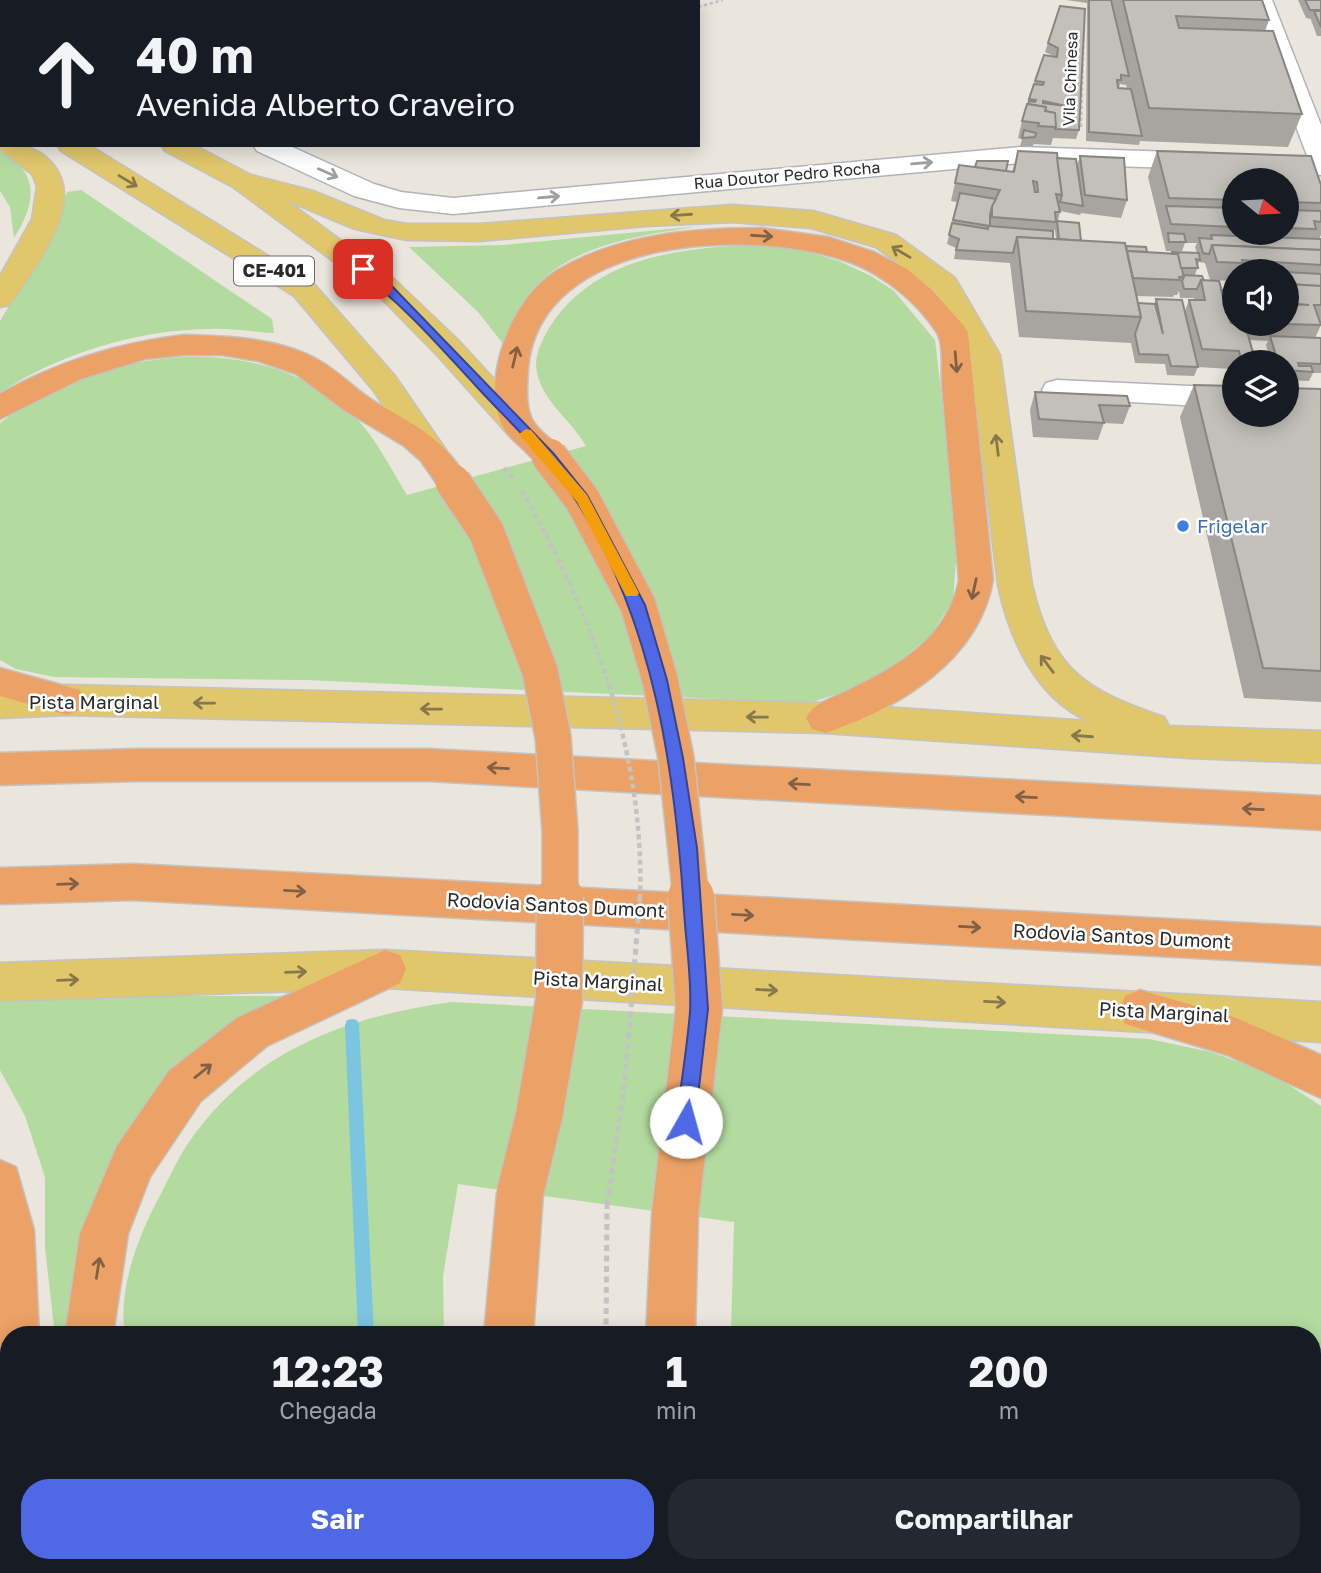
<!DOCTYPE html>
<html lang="pt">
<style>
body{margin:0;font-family:"Golos Text",sans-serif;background:#242831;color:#f1f3f6;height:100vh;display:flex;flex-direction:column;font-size:26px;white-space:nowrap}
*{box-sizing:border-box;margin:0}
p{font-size:23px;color:#9ea1a6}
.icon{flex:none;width:38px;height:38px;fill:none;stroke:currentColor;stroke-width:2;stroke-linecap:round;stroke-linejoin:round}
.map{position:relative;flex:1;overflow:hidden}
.details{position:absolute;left:0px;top:1326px;width:1321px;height:247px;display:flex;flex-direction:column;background:#171b24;border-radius:28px 28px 0 0;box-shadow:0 4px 18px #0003}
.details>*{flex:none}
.guide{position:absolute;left:0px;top:0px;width:700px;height:147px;box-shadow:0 4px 18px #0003;background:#171b24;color:#f1f3f6;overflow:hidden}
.needle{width:46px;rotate:108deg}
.tools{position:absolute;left:1222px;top:168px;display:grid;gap:14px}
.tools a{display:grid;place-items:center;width:77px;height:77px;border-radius:50%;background:#171b24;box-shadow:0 4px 18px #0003;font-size:35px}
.pin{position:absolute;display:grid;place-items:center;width:60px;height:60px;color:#fff;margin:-30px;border-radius:14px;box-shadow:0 4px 10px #0006}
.me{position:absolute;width:77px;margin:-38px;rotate:7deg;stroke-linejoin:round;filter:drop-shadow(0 0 5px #0008)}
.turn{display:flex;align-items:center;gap:24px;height:147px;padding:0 21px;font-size:32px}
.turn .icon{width:91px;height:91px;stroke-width:2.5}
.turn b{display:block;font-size:49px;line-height:60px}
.eta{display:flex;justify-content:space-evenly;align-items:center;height:119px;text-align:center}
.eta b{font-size:42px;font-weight:700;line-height:49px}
.button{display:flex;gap:14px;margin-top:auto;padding:14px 21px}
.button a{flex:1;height:80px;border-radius:28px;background:#4f69e6;color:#fff;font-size:28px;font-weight:700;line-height:80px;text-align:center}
.button a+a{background:#242831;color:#f1f3f6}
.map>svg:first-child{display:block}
.green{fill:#b3dba0}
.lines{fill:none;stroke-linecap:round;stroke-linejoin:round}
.stream{fill:#7cc5e1;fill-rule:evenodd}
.street-casing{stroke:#b1b3bc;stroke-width:3}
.primary-casing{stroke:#c3c3c3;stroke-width:3}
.highway-casing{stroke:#c3c3c3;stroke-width:3}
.path-far1{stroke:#c3c3c3;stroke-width:2.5;stroke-dasharray:3.5 2.5;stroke-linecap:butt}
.path{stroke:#c3c3c3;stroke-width:5;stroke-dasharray:6 4.5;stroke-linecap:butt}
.street{fill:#fff;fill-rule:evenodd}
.primary{fill:#e1c76c;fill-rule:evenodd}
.highway{fill:#eca266;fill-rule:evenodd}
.highway-bridge-far1-casing{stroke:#c3c3c3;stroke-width:38;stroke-linecap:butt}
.highway-bridge-casing{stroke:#c3c3c3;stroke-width:49;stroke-linecap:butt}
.path-bridge-far1{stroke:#c3c3c3;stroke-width:4.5;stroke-dasharray:5 3.5;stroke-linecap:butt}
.path-bridge{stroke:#c3c3c3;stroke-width:5;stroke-dasharray:6 4.5;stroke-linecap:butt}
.highway-bridge-far1{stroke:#eca266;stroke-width:35}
.highway-bridge{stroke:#eca266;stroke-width:46}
.wall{fill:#a8a49f;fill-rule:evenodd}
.building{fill:#c3bfb9;stroke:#888682;stroke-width:2;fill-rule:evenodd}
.oneway{stroke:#9f9f9f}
.oneway2{stroke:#86784b}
.oneway3{stroke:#816045}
.route{fill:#4f69e6;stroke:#334496;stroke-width:2}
.slow{fill:#f59e0b}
.shop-dot{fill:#3f7fe0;stroke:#fff;stroke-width:2.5}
.labels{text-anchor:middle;stroke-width:5;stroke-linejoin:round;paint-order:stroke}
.far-street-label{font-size:16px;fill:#2a2a2a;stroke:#fff}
.shield{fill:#fff;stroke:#6a6a6a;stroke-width:2}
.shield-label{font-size:18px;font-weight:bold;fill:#2a2a2a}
.shop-label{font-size:19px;fill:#366cbe;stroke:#fff;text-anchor:start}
.street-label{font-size:19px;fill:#2a2a2a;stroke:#fff}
</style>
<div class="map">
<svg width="1321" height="1573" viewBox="0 0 1321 1573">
<rect width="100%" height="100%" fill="#eae5dd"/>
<g class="green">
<path d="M0 150C41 174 36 203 14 238L10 207 0 191Z"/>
<path d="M81 190 272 319 274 333C253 332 231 328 209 329 137 330 60 353 0 393V321L42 251 67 192Z"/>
<path d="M701 226C643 235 567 244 528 295 517 309 511 329 504 345L478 312 409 247 504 245Z"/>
<path d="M752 245 792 247 839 261 871 276 894 291 935 340 958 534 953 600 930 636 885 673 850 690 809 703 306 680 54 677 16 669 0 660V423C100 348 263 324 357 419 377 440 392 471 407 495L586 446C571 419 538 399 536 365 536 351 544 336 551 325 595 258 678 248 752 245Z"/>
<polygon points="0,996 285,996 80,1250 64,1335 55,1335 45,1248 45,1177 25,1116 0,1070"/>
<path d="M452 1002 1149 1039 1211 1052 1272 1074 1321 1106V1573H800L796 1565 1312 1564V1335H731L734 1222 458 1184 443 1276 444 1335H125C118 1291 136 1242 156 1203 167 1183 176 1161 189 1142 251 1051 348 1016 452 1002Z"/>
<polygon points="472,1565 473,1573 161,1573 160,1565"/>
</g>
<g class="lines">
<g class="stream">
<polygon points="352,1019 357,1020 359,1025 374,1335 358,1335 345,1025 347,1020"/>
<rect x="367" y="1564" width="18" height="9"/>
</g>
<defs>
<g id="street">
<polygon points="18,0 42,0 43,2 19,2"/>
<polygon points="1248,0 1272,0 1321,125 1321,175 1262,172 1253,170 1249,164 1253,158 1308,158"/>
<polygon points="253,145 288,145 374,184 401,192 453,198 1020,147 1205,153 1214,155 1218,161 1214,167 1205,169 1020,163 453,214 399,208 354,196 257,151"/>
<polygon points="1057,380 1234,388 1234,408 1046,397 1042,390 1046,383"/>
</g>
<g id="primary">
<rect x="0" y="48" width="2" height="15"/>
<polygon points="0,98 2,99 2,115 0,114"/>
<path d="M2 139V145C24 145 40 147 55 167 85 207 32 271 10 305L0 307V276L32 219 37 186 32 174 2 151 0 148Z"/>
<polygon points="57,145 89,145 314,284 395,376 446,450 441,458 430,461 419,458 373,390 294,296 61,151"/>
<path d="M161 145H194L251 175 313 191 384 220 407 224H479L732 205 813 211 896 235 955 278 1000 355 1032 585C1053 671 1085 690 1164 717L1169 726 1321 731V763L1189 758 825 733 67 715 0 718V688L67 685 825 703 1088 721C1035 697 1009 638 998 585L970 355 933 290 876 247 811 228 732 222 646 226 479 241 407 240 355 229 286 200 395 280 458 340 528 416 533 424 528 432 517 435 506 432 436 354 375 292 233 187 165 151Z"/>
<polygon points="385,950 1321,1002 1321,1042 385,988 0,1001 0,963"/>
</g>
<g id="highway">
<path d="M762 228 828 237 874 252 907 269 932 290 964 326 968 333 993 580C979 661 898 709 825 733L812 729 806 718C814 703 830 699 845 692 896 667 947 640 959 580 953 515 948 450 942 385 941 371 944 345 937 333 918 303 885 276 852 263 756 227 539 234 528 369 527 384 525 408 533 421 541 434 557 442 565 456L560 464C543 469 536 463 524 450 517 443 507 436 503 427 479 380 513 297 556 271 618 234 692 228 762 228Z"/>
<path d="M184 335C228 336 281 338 320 361 339 372 354 388 372 400 415 426 443 436 469 482L465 490 453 494 441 490 420 460 404 446 344 410 296 374 258 361 222 355H184L145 359 81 379 0 419V394C58 361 118 343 184 335Z"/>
<polygon points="0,668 80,690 85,700 80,710 67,715 0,696"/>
<polygon points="137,749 428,749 1321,796 1321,830 428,781 137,781 0,785 0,753"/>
<polygon points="133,864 1321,927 1321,965 133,900 0,904 0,868"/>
<polygon points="385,950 400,955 406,969 400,983 267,1046 201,1101 150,1177 128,1234 113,1335 65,1335 80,1234 117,1146 169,1071 237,1018"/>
<polygon points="1140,990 1234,1017 1321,1055 1321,1098 1227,1055 1125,1024 1119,1010 1125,996"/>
<polygon points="0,1160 16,1167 34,1230 39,1335 9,1335 9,1357 0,1354"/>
<polygon points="520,1170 536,1177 543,1193 533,1335 484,1335 497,1193 504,1177"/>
<polygon points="675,1191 692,1197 698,1214 695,1335 646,1335 652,1214 658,1197"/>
<rect x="9" y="1564" width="54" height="9"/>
<polygon points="86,1564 140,1564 141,1573 87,1573"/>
<polygon points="518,1564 572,1564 574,1573 520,1573"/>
<polygon points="697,1564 751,1564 755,1573 701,1573"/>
</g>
</defs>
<use href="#street" class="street-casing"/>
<use href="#primary" class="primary-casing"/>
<use href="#highway" class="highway-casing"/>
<g class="path-far1">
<polyline points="653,0 658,2"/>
<polyline points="698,7 723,0"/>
<polyline points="1081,127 1084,24"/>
</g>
<g class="path">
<polyline points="606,1335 607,1205"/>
<polyline points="630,1564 632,1573"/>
</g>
<use href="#street" class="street"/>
<use href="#primary" class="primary"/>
<use href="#highway" class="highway"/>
<defs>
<g id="highway-bridge-far1">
<polyline points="549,456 582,499 638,605 660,680 676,758 691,899"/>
<polyline points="453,482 486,531 540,671 553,737 560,831 560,899"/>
</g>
<g id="highway-bridge">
<polyline points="520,1193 539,1116 559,1000 560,897"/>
<polyline points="675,1214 699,1009 691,897"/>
</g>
</defs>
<use href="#highway-bridge-far1" class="highway-bridge-far1-casing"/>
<use href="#highway-bridge" class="highway-bridge-casing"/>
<g class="path-bridge-far1">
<polyline points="504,468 513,478"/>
<path d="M522 491C593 617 645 752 640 899"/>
</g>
<polyline class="path-bridge" points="607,1205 625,1080 640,897"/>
<use href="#highway-bridge-far1" class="highway-bridge-far1"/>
<use href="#highway-bridge" class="highway-bridge"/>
</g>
<g class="wall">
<path d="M1066 0H1262L1269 20 1265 31 1302 114 1288 147 1140 141 1139 145 1086 141 1087 3ZM1120 84 1126 85 1127 88H1119Z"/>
<polygon points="1298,0 1321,0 1321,36 1317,36 1311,20 1311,19 1306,18"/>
<polygon points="1060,6 1079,130 1076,139 1053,138 1051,145 1034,144 1034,143 1033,146 1020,147 1022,139 1018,138 1022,121 1035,81 1056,57 1045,52"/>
<path d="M1018 151 1057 158 1077 165 1080 156 1127 200 1121 218 1081 213 1080 215 1060 211 1058 221 1081 241 1126 246 1147 252 1171 254 1172 252 1197 253 1195 247 1197 243H1185L1182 251H1166L1148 177 1157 151 1321 185V235L1319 239H1321V325L1315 338H1321V373H1313L1309 381 1286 380V362H1271L1266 345 1268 341 1250 340 1255 360 1254 362H1234V378L1231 369 1198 367 1194 376 1167 375 1165 364 1135 363 1131 343 1019 337 1010 263 954 259 956 248 947 244 957 202 951 201 959 165 1012 172ZM1234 180H1286V233H1234ZM1053 230H1055L1056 239H1053ZM1199 262 1205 263 1210 280 1234 281V271H1286V324H1234L1221 290 1195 275ZM1179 291 1180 298H1194V300H1189L1185 311 1156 299 1154 304 1138 303 1136 296 1173 297 1174 295H1177Z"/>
<polygon points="1194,385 1321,389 1321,702 1244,698 1180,417"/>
<polygon points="1035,392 1130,406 1123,424 1104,423 1098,440 1033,437 1030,410"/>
</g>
<g class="building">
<polygon points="1089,0 1111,0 1129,76 1121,75 1121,80 1117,80 1118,88 1131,89 1142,136 1089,132"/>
<polygon points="1123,0 1262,0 1269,20 1176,16 1179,28 1273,31 1302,114 1149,108"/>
<polygon points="1305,0 1321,0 1321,10 1310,10"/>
<path d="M1060 6 1085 9 1079 130 1055 129V113L1045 111 1046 107 1028 104 1029 101 1035 102 1036 100 1029 99 1034 84 1043 85 1044 82 1035 81 1044 55 1057 57 1058 48 1048 43ZM1043 101 1066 106 1043 103Z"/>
<polygon points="1314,11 1321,11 1321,27"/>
<polygon points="1027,104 1046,107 1045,111 1055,113 1056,127 1038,126 1039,123 1022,121"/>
<polygon points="1024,130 1036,133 1035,137 1022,138"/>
<path d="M1018 151 1057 153 1062 195 1056 194 1060 212H1055L1056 222 992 217V206L1000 190 955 183 959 165 1014 172ZM1033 181 1037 182 1038 192H1035Z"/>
<polygon points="1157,151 1311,156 1321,185 1321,203 1286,202 1286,180 1234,180 1234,200 1169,198"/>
<polygon points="1080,156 1124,158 1127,200 1085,195"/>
<polygon points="1057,158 1076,159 1083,206 1060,202 1062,195"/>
<polygon points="977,161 1008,161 1006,171 975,167"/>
<polygon points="960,193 996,199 992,206 990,215 990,226 953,220"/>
<polygon points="1166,206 1234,208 1234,227 1171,224"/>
<polygon points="1286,210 1321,211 1321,222 1314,221 1316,229 1286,228"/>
<polygon points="1057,221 1079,223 1081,241 1059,239"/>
<polygon points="952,223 988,229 988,226 1053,231 1053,239 1017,237 1013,253 956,250 959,239 949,235"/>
<polygon points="1168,233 1184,234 1186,242 1169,242"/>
<polygon points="1211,235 1321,239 1321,250 1212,245 1209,254 1203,253 1199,238 1212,239"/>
<polygon points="1017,237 1125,243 1141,317 1026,311"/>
<polygon points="1212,245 1321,250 1321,265 1242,260 1243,263 1217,262"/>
<polygon points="1126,246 1146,247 1147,252 1127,251"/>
<polygon points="1127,251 1178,254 1184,277 1179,277 1180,280 1133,278"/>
<polygon points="1172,252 1199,253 1200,260 1196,259 1198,268 1181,268 1178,254 1172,254"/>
<polygon points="1286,272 1321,274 1321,286 1286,284"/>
<polygon points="1183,275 1202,276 1204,281 1201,280 1197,289 1184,289 1182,281 1184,277"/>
<polygon points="1201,280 1219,281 1231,323 1245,324 1255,360 1241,360 1239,351 1202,349 1189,300 1205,300"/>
<polygon points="1286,284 1321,286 1321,305 1314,305 1321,325 1286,324 1286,304 1309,305 1286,303"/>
<polygon points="1221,290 1227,291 1234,310 1234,323 1231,323"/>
<polygon points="1156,299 1182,300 1198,367 1171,366 1168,355 1139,354 1135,334 1141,317 1138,303 1155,304 1163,334"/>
<polygon points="1270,336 1321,338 1321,364 1298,363 1299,366 1311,366 1313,372 1286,370 1286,362 1278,362"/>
<polygon points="1194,385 1234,386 1234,415 1286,415 1286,388 1321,389 1321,671 1263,668"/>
<polygon points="1035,392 1127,396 1130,406 1099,405 1104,423 1039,419"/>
</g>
<defs><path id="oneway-shaft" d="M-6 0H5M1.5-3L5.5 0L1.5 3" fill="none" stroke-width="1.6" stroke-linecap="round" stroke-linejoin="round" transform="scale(1.75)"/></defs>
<g class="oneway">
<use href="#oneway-shaft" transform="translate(922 163) rotate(-5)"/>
<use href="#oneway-shaft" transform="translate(328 173) rotate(24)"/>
<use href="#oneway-shaft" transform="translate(549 197) rotate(-5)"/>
</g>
<g class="oneway2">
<use href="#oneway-shaft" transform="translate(128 181) rotate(31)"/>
<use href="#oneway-shaft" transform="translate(681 215) rotate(176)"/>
<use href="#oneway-shaft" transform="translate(901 252) rotate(-149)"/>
<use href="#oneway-shaft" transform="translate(997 445) rotate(-97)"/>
<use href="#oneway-shaft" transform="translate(1047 664) rotate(-127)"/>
<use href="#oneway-shaft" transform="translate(204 703) rotate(-179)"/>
<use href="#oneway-shaft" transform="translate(431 709) rotate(-179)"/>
<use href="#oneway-shaft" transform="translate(757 717) rotate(-179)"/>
<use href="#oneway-shaft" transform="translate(1082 736) rotate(-176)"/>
<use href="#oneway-shaft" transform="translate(296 972) rotate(-2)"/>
<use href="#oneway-shaft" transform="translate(68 980) rotate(-2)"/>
<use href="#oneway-shaft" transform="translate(767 990) rotate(3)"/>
<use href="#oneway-shaft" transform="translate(995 1002) rotate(3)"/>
</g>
<g class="oneway3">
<use href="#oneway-shaft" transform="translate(762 236) rotate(4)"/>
<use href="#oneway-shaft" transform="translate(515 357) rotate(-77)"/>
<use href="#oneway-shaft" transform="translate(956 362) rotate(85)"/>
<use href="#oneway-shaft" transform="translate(974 589) rotate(102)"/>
<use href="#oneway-shaft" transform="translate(498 768) rotate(-177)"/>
<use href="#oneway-shaft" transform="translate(799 784) rotate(-177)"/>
<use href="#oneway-shaft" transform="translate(1026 797) rotate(-177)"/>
<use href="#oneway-shaft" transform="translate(1253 809) rotate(-177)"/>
<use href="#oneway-shaft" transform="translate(68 884) rotate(-2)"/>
<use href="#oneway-shaft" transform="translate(295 891) rotate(3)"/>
<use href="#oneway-shaft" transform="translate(743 915) rotate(3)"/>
<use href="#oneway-shaft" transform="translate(970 927) rotate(3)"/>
<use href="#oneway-shaft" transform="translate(203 1071) rotate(-39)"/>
<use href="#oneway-shaft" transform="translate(98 1268) rotate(-81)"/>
</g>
<path class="route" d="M359 267H367L389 283 553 453 587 495 645 605 667 680 683 758 697 848 708 1009 695 1122 692 1128 686 1131 679 1128 676 1122C681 1085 687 1048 690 1012 692 979 686 944 684 911 675 770 654 623 577 502 550 459 510 423 476 386 439 346 403 304 359 272Z"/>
<polygon class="slow" points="526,429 531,430 587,495 639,593 637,596 626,596 577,502 521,437 519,434"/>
<circle class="shop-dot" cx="1183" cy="526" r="7"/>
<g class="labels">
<g class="far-street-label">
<text transform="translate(1070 79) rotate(-88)" y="6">Vila Chinesa</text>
<text transform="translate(787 175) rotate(-5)" y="6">Rua Doutor Pedro Rocha</text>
</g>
<rect class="shield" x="234" y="256.5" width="80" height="29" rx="5"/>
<g class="shield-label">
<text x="274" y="277">CE-401</text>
</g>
<g class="shop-label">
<text x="1197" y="533">Frigelar</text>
</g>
<g class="street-label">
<text x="94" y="709">Pista Marginal</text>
<text transform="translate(556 905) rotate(3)" y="7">Rodovia Santos Dumont</text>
<text transform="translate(1122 936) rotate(3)" y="7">Rodovia Santos Dumont</text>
<text transform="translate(598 981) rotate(3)" y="7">Pista Marginal</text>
<text transform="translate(1164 1012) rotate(3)" y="7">Pista Marginal</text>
</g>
</g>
</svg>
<div class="tools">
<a><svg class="needle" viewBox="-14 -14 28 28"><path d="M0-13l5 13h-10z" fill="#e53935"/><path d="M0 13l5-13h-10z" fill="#9ea1a6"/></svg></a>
<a><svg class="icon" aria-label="sound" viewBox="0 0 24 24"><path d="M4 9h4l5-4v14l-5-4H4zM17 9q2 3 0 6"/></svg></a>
<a><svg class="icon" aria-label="layers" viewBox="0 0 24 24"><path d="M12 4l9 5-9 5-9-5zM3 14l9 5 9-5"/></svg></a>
</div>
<div class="pin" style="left:363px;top:269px;background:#d93025"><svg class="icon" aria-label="arrive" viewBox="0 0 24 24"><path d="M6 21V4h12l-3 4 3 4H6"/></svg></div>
<svg class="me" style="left:686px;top:1122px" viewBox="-20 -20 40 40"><circle r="19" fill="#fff"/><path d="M0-13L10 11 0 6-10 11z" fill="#4f69e6"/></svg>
<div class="guide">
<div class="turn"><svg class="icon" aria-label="ahead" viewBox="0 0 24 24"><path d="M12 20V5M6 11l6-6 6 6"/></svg><div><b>40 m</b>Avenida Alberto Craveiro</div></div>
</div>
<section class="details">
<div class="eta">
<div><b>12:23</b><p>Chegada</p></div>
<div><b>1</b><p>min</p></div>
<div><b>200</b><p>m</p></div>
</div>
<div class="button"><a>Sair</a><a>Compartilhar</a></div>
</section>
</div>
